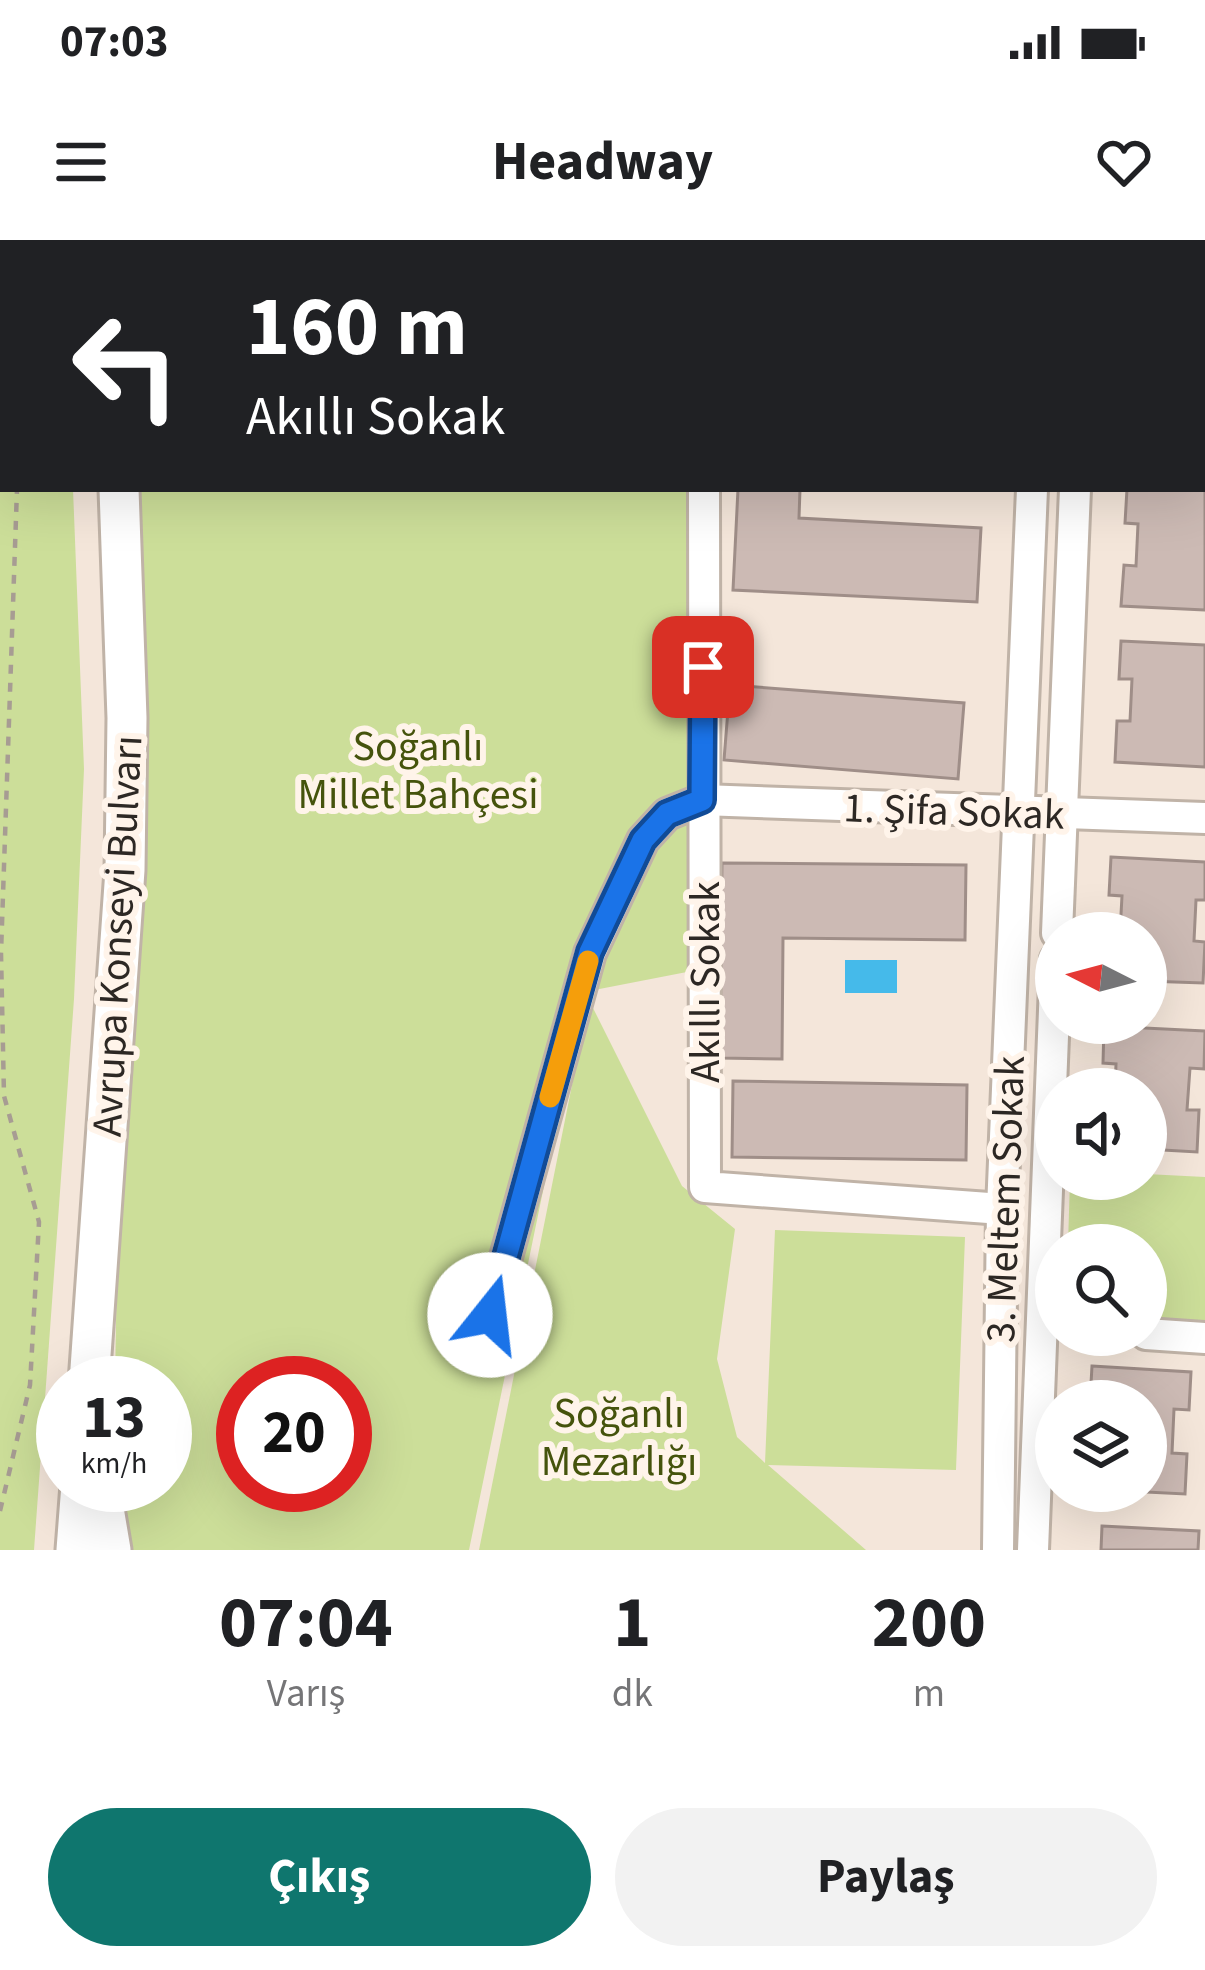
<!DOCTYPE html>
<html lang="tr">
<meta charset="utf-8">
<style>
body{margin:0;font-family:"Source Sans 3",sans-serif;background:#f2f2f2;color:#202124;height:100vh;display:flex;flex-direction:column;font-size:45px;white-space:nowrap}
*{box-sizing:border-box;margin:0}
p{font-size:39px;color:#757577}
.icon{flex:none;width:66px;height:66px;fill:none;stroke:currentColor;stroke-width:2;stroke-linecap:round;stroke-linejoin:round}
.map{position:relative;height:1310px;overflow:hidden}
.details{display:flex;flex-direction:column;background:#fff;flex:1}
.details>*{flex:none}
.hud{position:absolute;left:0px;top:0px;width:1206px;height:252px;box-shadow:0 12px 48px #0002;background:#202124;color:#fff;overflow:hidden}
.needle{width:78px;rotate:276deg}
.fabs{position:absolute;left:1035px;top:672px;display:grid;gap:24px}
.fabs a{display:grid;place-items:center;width:132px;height:132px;border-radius:50%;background:#fff;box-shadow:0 12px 48px #0002;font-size:60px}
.speed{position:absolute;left:36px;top:1116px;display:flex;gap:24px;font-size:60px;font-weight:700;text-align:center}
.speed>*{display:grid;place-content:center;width:156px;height:156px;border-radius:50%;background:#fff;box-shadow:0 12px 48px #0002;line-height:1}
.speed small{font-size:30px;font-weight:400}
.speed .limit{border:18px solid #d22;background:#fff;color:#111}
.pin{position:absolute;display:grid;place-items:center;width:102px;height:102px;color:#fff;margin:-51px;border-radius:24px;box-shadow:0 6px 18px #0006}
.me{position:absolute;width:132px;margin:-66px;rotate:16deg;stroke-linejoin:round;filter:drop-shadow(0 0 9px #0008)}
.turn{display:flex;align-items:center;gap:42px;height:252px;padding:0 48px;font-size:54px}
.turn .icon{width:156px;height:156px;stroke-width:2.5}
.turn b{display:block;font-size:84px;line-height:102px}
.eta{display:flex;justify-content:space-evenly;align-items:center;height:204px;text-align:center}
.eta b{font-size:72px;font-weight:700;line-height:84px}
.button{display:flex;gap:24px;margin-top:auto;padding:24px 48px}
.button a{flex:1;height:138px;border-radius:72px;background:#0f766e;color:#fff;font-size:48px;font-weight:700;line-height:138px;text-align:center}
.button a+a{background:#f2f2f2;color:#202124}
.status{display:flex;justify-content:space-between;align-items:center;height:84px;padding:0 60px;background:#fff;direction:ltr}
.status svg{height:33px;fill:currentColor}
header{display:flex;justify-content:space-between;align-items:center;height:156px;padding:0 48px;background:#fff;font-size:54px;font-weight:700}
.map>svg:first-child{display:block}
.green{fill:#ccde99;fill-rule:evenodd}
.water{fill:#45baea}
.building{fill:#ccbab4;stroke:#9f8e88;stroke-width:3}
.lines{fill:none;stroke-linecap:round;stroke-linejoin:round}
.minor-casing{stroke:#c0b3a7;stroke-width:36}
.major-casing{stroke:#c0b3a7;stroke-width:45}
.path{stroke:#a79c93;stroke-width:4.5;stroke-dasharray:9 9;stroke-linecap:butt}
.minor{stroke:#fff;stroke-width:30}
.major{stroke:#fff;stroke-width:39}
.route-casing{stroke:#114b97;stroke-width:30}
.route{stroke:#1a73e8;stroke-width:21}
.slow{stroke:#f59e0b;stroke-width:21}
.labels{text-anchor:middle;stroke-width:12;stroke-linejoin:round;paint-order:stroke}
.park-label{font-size:42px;fill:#45530c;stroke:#fff4ea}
.street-label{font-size:42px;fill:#2d2824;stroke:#fff4ea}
</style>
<div class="status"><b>07:03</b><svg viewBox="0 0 49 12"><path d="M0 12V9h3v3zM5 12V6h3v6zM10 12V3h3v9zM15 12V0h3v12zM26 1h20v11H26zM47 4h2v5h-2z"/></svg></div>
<header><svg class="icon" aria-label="menu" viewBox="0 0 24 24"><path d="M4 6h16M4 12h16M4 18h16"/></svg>Headway<svg class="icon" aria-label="heart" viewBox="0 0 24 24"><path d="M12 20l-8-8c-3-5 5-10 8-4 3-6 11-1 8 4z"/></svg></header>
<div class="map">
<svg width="1205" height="1310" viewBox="0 0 1205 1310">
<rect width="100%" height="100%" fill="#f4e6da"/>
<g class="green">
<polygon points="119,0 707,0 120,3"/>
<polygon points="0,8 3,249 73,249 84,529 74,759 34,1310 0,1310"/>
<path d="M130 249H700L692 731 584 752 469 1310H125L115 1245H165V1143H115ZM243 1143H345V1245H243Z"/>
<polygon points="589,760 682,946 735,989 717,1119 737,1197 765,1223 775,990 965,997 956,1230 768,1225 866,1310 479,1310"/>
<polygon points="1146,934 1205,937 1205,1083 1146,1079 1146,1005 1068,1005 1070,939 1146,939"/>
</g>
<rect class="water" x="845" y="720" width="52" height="33"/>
<g class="building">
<polygon points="738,249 800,249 799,278 981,288 977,362 733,350"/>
<polygon points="1127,249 1205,249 1205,370 1121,366 1124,325 1136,326 1138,284 1125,283"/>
<polygon points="1121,401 1205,405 1205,527 1115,522 1117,481 1130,481 1132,439 1119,439"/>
<polygon points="730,445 964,463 958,539 724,520"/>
<polygon points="1111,617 1205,622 1205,660 1196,660 1194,701 1205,702 1203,743 1146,741 1146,693 1120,693 1122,656 1109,655"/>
<polygon points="722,623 966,625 965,700 783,698 782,819 720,818"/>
<polygon points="1104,786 1205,791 1204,829 1190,828 1187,870 1199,870 1197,912 1146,909 1146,849 1115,849 1116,824 1103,823"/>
<polygon points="733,841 967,845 966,920 732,917"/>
<polygon points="1092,1126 1191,1132 1189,1170 1174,1169 1172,1213 1187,1214 1185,1254 1126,1251 1146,1251 1146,1161 1090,1161"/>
<polygon points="1102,1286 1199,1291 1198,1310 1101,1310"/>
</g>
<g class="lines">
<defs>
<g id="minor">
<polyline points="705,3 705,0"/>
<polyline points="1044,3 1044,0"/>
<polyline points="1085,3 1085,0"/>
<polyline points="704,249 705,947 1002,969"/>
<polyline points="1057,693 1075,249"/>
<polyline points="490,1075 590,713 643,600 667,574 702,560 1205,578"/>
<polyline points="1146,1094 1205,1098"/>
<polyline points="998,1310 1002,969 1032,249"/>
<polyline points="1033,1310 1056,719"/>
</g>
<g id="major">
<polyline points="49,0 53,3"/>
<polyline points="110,0 111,3"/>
<polyline points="89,1143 125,630 127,478 119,249"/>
<polyline points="100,1245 111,1310"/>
<polyline points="76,1310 81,1245"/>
</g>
</defs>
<use href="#minor" class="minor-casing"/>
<use href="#major" class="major-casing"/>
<polyline class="path" points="0,1271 30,1145 39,982 4,856 1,713 17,249"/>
<use href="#minor" class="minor"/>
<use href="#major" class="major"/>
</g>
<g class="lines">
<defs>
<polyline id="route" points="490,1075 590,712 643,600 667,574 702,560 703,427"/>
</defs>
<use href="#route" class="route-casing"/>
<use href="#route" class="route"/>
<polyline class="slow" points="550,857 588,721"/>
</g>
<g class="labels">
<g class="park-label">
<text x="418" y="520">Soğanlı<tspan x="418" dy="48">Millet Bahçesi</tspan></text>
<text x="619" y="1187">Soğanlı<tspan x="619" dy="48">Mezarlığı</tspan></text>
</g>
<g class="street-label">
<text transform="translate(954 570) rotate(2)" y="15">1. Şifa Sokak</text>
<text transform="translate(116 696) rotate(-87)" y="15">Avrupa Konseyi Bulvarı</text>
<text transform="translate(704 742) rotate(-90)" y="15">Akıllı Sokak</text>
<text transform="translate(1004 959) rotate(-88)" y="15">3. Meltem Sokak</text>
</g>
</g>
</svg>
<div class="fabs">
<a><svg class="needle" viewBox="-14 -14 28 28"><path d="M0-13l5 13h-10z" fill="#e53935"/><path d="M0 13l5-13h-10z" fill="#757577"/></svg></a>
<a><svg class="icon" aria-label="sound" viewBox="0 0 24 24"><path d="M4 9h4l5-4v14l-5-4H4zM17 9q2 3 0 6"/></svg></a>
<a><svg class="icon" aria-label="search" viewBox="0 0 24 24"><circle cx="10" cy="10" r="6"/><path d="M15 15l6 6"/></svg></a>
<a><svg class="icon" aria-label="layers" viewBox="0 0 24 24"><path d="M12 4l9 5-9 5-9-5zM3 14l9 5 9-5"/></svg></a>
</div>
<div class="speed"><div>13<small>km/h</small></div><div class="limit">20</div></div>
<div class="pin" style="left:703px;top:427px;background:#d93025"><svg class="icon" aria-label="arrive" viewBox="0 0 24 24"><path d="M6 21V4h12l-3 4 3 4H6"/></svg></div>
<svg class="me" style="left:490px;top:1075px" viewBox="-20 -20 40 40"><circle r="19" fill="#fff"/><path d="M0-13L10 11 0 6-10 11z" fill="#1a73e8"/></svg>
<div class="hud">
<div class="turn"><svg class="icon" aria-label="left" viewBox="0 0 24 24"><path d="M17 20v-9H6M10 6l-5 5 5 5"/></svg><div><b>160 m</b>Akıllı Sokak</div></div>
</div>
</div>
<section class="details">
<div class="eta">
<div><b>07:04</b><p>Varış</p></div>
<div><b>1</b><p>dk</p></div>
<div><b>200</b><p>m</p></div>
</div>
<div class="button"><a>Çıkış</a><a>Paylaş</a></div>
</section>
